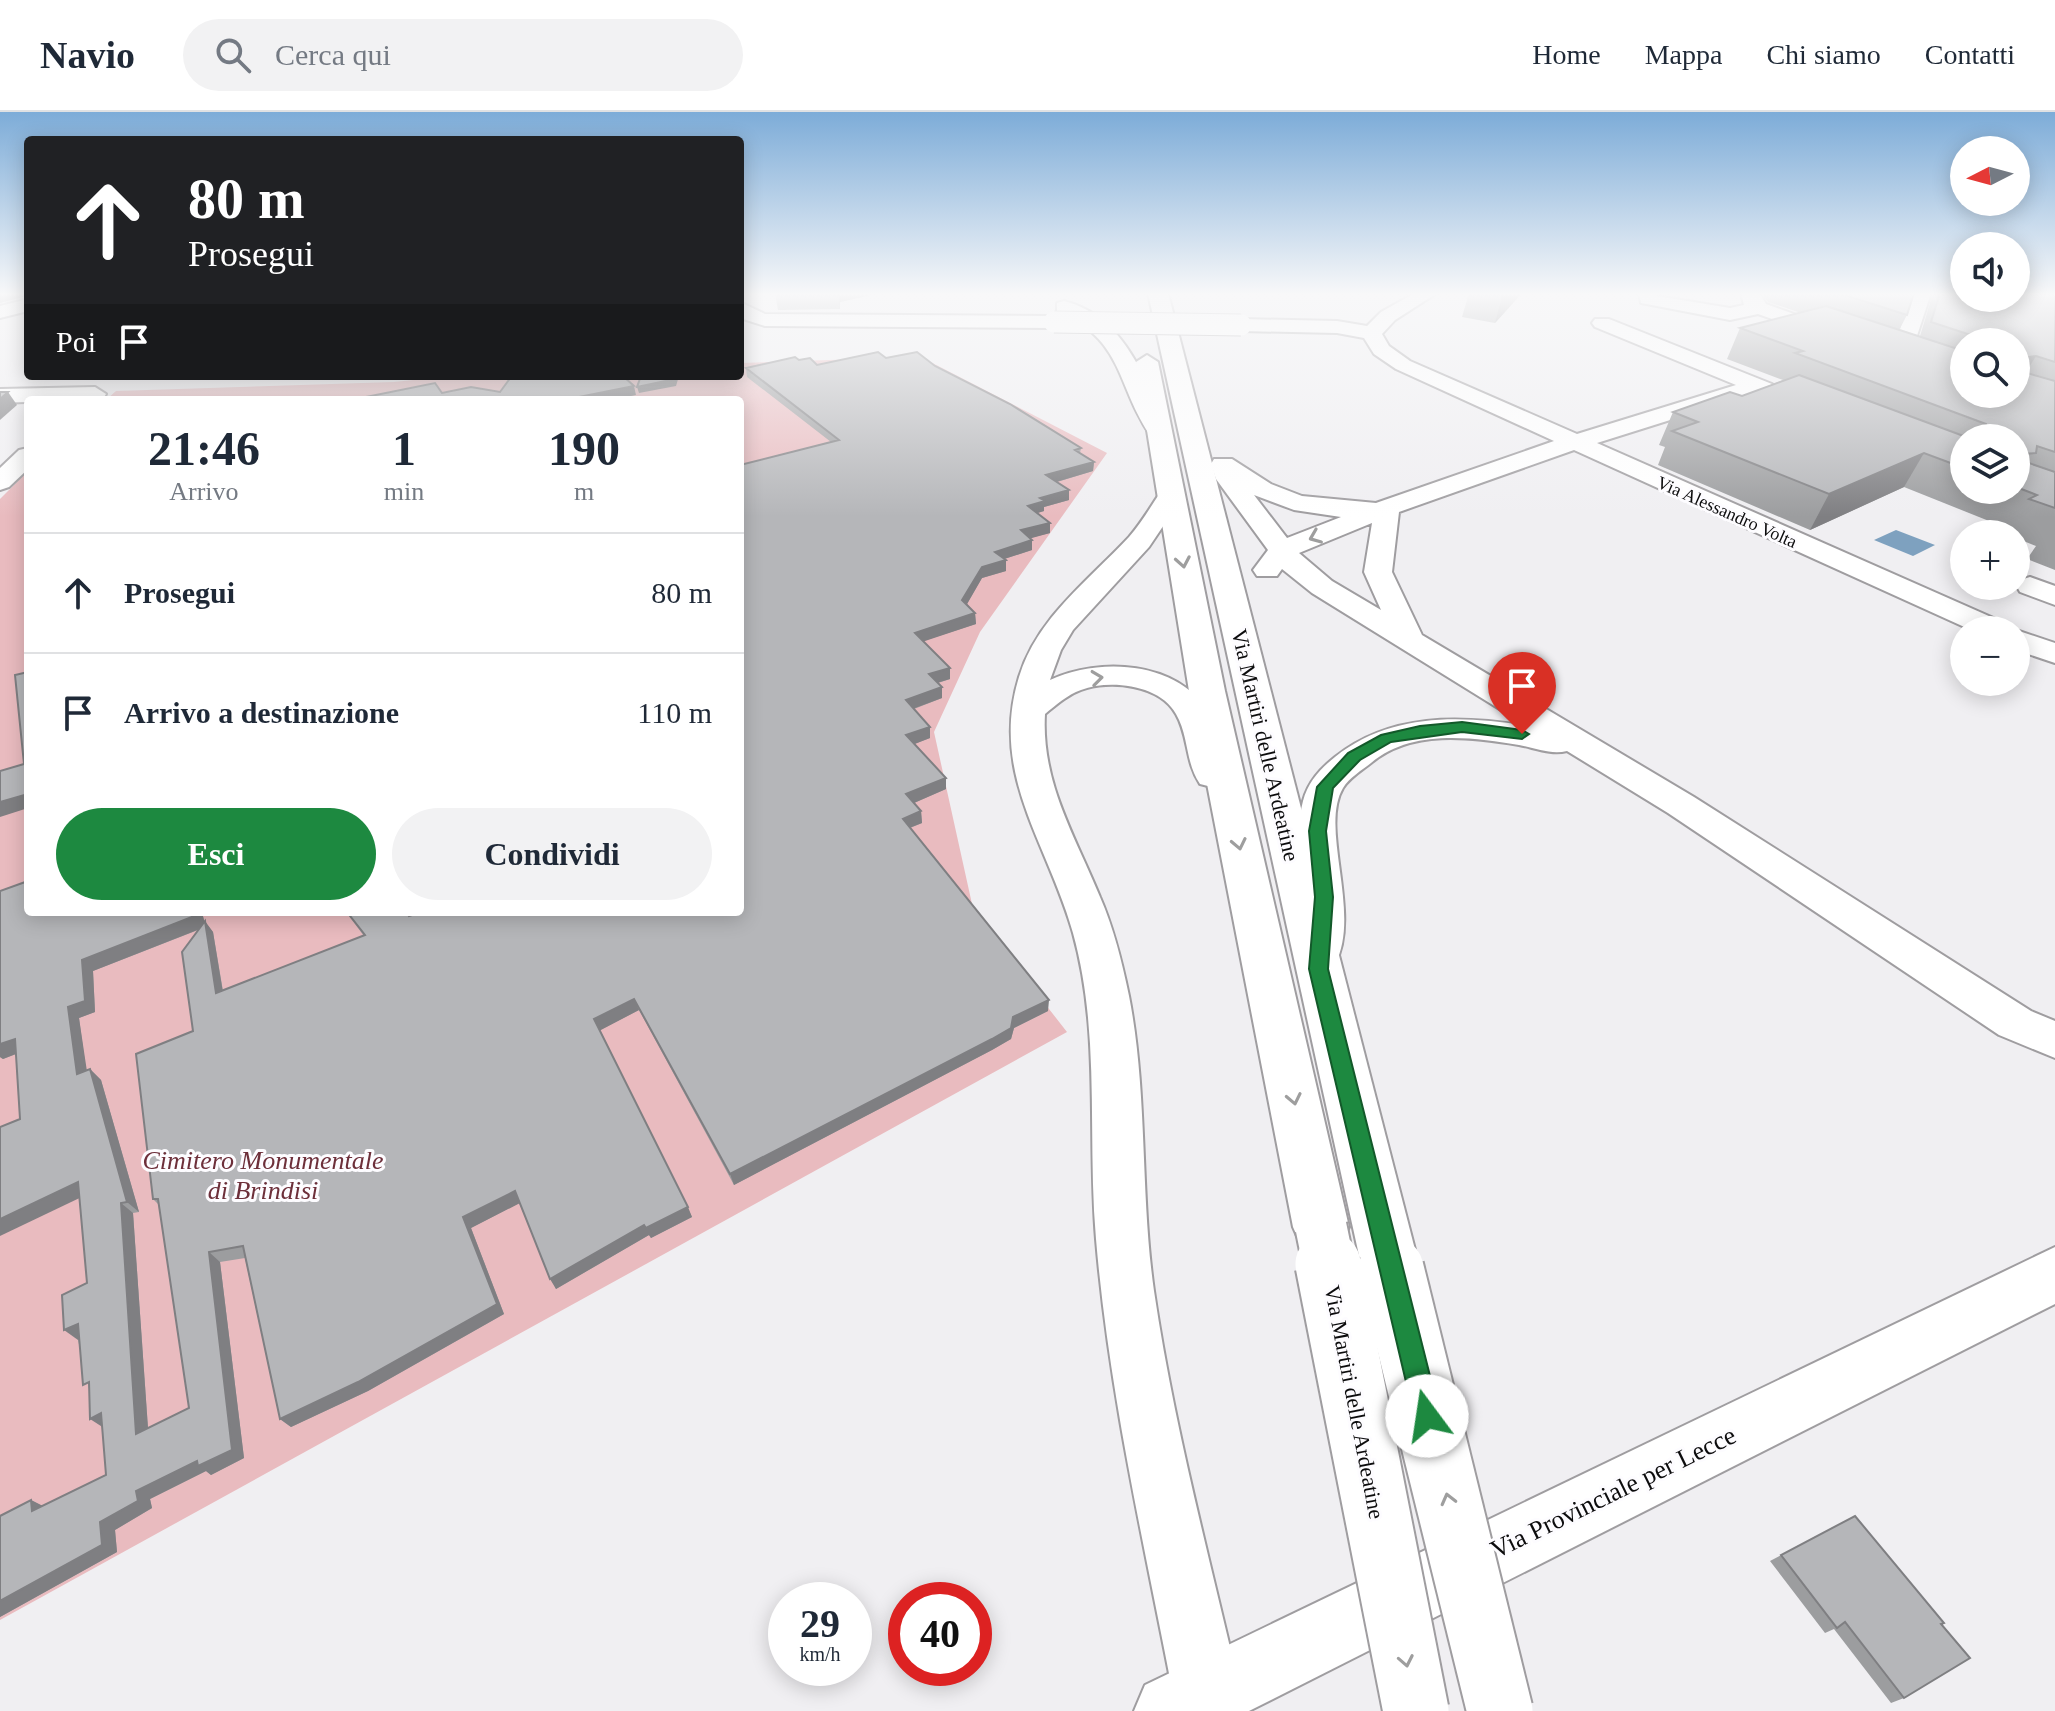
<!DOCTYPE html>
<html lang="it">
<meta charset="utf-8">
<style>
body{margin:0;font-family:Georgia,serif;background:#f2f2f3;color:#1f2937;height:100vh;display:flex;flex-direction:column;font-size:30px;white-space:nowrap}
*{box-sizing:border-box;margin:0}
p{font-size:26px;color:#747a83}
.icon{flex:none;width:44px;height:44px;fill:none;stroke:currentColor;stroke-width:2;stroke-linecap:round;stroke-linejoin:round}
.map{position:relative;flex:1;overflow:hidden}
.panel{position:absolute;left:24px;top:284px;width:720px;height:520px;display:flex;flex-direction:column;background:#fff;border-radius:8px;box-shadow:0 4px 20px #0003}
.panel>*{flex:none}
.top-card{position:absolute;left:24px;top:24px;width:720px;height:244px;border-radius:8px;box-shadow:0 4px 20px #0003;background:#202124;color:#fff;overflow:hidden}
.needle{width:52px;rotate:264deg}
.buttons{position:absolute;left:1950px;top:24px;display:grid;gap:16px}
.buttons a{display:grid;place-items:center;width:80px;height:80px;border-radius:50%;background:#fff;box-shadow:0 4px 20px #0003;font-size:40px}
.speed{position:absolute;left:768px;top:1470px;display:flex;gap:16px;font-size:40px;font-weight:700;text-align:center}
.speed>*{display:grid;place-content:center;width:104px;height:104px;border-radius:50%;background:#fff;box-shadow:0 4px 20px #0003;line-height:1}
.speed small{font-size:20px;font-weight:400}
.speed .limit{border:12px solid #d22;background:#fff;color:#111}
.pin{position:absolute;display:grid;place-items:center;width:68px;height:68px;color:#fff;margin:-82px -34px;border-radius:50% 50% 50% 0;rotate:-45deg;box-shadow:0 0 8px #0007}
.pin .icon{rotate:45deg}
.me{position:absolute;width:88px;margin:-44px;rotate:346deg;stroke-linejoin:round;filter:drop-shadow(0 0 6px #0008)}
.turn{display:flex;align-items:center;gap:28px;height:168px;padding:0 32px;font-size:36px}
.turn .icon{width:104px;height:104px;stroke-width:2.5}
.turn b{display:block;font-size:56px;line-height:68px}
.then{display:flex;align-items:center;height:76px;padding:0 32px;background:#0003;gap:16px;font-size:30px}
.eta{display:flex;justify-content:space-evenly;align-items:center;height:136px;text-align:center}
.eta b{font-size:48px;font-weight:700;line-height:56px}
.button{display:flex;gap:16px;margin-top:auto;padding:16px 32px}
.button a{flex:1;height:92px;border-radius:48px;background:#1d8940;color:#fff;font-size:32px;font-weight:700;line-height:92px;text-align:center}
.button a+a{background:#f2f2f3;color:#1f2937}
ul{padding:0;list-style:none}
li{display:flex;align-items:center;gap:24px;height:120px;padding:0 32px;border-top:2px solid #e0e1e3}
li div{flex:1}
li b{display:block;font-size:30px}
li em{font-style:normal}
header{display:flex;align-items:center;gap:48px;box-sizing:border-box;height:112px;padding:0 40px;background:#fff;border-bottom:2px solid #e0e1e3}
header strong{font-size:38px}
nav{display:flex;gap:44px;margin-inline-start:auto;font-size:28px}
.search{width:560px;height:72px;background:#f2f2f3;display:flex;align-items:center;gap:20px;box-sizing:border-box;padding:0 28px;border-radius:44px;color:#747a83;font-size:30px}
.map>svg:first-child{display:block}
.green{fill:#e9bbbf}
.water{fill:#7ea1bf}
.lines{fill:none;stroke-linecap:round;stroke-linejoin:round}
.minor-casing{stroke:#9f9da0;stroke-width:4}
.tertiary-casing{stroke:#9f9da0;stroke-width:4}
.secondary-casing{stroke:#9f9da0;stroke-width:4}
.minor{fill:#fff;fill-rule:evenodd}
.tertiary{fill:#fff;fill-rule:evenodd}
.secondary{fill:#fff;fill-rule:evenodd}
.minor-bridge-casing{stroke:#9f9da0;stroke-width:23;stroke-linecap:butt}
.tertiary-bridge-far1-casing{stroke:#9f9da0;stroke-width:55;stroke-linecap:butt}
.tertiary-bridge-casing{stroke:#9f9da0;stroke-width:69;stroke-linecap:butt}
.minor-bridge{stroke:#fff;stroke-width:21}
.tertiary-bridge-far1{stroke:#fff;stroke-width:51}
.tertiary-bridge{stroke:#fff;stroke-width:65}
.wall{fill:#9c9d9f;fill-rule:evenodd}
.shaded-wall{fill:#7f7f82}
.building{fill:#b5b6b9;stroke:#7f7f82;stroke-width:2}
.oneway{stroke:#9e9e9e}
.route{fill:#1d8940;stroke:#13592a;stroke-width:2}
.labels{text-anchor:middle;stroke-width:6;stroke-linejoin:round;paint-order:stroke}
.far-street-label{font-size:18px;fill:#0c0c0d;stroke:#fdfcff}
.street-label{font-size:22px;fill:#0c0c0d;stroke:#fdfcff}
.near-park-label{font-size:26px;font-style:italic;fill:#6d2f3a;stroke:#fdfcff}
.near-street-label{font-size:26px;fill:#0c0c0d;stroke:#fdfcff}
</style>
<header>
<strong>Navio</strong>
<div class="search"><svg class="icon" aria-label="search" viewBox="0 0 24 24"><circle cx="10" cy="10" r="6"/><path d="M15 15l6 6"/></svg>Cerca qui</div>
<nav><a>Home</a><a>Mappa</a><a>Chi siamo</a><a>Contatti</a></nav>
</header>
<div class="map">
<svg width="2055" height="1599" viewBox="0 0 2055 1599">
<rect width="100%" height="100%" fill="#f0eff2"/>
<polygon class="green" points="921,245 1107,341 980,520 934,620 974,801 1067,920 0,1508 0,387 28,359 28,800 740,800 740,288 106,288 116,279 394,270 452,264 740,264 740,251"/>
<polygon class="water" points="1896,418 1935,433 1913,444 1874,428"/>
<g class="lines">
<defs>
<g id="minor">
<path d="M1415 181H1437L1395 208 1382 222 1389 234 1410 249 1577 322 1736 273 1595 215 1592 211 1595 207H1609L1772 272 1775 277 1772 282 1756 281 1597 331 2007 512 2011 518H1971L1574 338 1399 400 1392 460 1422 523 1694 685 2031 899 2055 909V946L1999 923 1668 701 1567 639C1551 643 1535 636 1519 633 1471 625 1411 617 1371 651 1362 658 1349 666 1343 676 1319 716 1362 802 1335 852L1320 856 1305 852C1293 829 1306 794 1304 768 1302 742 1296 715 1303 689 1308 670 1320 657 1335 645 1390 601 1460 603 1527 614L1312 481 1282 457 1277 464H1257L1253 458 1268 438 1216 367 1211 352 1214 347H1232L1271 372 1302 384 1376 391 1554 329 1396 257 1374 242 1364 226 1337 221 1241 219 1231 213 1241 207 1337 209 1367 214 1381 200ZM1254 383 1294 398 1341 405 1287 426ZM1372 411 1364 460 1381 498 1332 469 1299 441Z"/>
<polygon points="1639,181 1657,181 1657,184 1730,196 1744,193 1741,181 1759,181 1766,192 1842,219 1845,223 1835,229 1758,202 1730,208 1641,191"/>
<polygon points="1913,181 1931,181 1910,245 1900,251 1890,245"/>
<polygon points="28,187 28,199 0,206 0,194"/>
<path d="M1064 189C1127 205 1144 270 1172 321L1168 326H1152C1115 273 1126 229 1057 199V191Z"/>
<polygon points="740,190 765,202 1054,204 1064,210 1054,216 765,214 740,206"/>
<polygon points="95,275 106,282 103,287 0,291 0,277"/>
<polygon points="28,336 28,357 9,375 0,378 0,356 19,338"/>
<path d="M1171 375 1184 383 1149 435 1073 518 1061 538 1050 568C1099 545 1178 549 1208 600 1220 620 1217 644 1230 664L1224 672 1212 675 1200 672C1185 650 1189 624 1176 602 1160 573 1110 567 1081 578 1067 583 1056 593 1045 602 1041 670 1075 724 1100 785 1114 817 1122 850 1129 884 1148 981 1140 1081 1154 1179 1174 1315 1210 1448 1241 1582L1234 1599H1180L1173 1582C1144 1431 1109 1281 1096 1127 1087 1024 1101 922 1073 821 1048 731 989 663 1019 565 1037 506 1089 468 1129 425 1142 410 1151 394 1162 378Z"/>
<polygon points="2030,465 2055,474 2055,493 2020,480 2016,473 2020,468"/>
<polygon points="2015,518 2016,518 2055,531 2055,551 2016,538"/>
</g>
<g id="tertiary">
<polygon points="1148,181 1168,181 1420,1157 1411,1176 1391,1184 1371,1176 1362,1157"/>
<polygon points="1147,243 1158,250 1225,579 1349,1115 1341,1133 1321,1141 1301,1133 1293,1115 1189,579 1136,250"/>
</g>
<polygon id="secondary" points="2055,1135 2055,1192 1249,1599 1134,1599 1145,1573"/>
</defs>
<use href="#minor" class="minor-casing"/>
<use href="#tertiary" class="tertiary-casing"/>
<use href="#secondary" class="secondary-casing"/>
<use href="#minor" class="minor"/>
<use href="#tertiary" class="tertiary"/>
<use href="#secondary" class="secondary"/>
<defs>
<polyline id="minor-bridge" points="1054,210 1241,213"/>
<polyline id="tertiary-bridge-far1" points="1321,1115 1329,1154"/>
<g id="tertiary-bridge">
<polyline points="1328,1152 1416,1599"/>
<polyline points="1391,1157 1500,1599"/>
</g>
</defs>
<use href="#minor-bridge" class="minor-bridge-casing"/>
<use href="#tertiary-bridge-far1" class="tertiary-bridge-far1-casing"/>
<use href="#tertiary-bridge" class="tertiary-bridge-casing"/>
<use href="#minor-bridge" class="minor-bridge"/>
<use href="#tertiary-bridge-far1" class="tertiary-bridge-far1"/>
<use href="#tertiary-bridge" class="tertiary-bridge"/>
</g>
<g class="wall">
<polygon points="775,181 880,181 840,190 840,197 778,198"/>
<polygon points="1469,181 1522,181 1495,211 1462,205"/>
<path d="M1761 181H1914L1907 203 1899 218 1920 224 1933 181H2055V458L2027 447 2036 434 2016 426V422H2005L2009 417 1904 375 1810 418 1658 353 1665 335 1659 333 1673 300 1742 284 1783 268 1727 247 1740 216 1801 201 1768 190ZM1964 230H2016L1964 282ZM1964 326H2016V378H1964Z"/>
<path d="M886 246 935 254 1081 336 1080 341 1094 350 1093 359 1057 370 1069 378V388L1044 395V399L1037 401 1050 421 1030 426 1032 438 1004 447 1006 459 982 466 967 492 975 501 976 512 923 529 950 556V567L938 571 942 586 914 597 930 626 914 632 946 666V677L914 691 921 699 922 711 910 716 1048 899 1014 916 1011 927 992 938 734 1073 639 898 600 918 692 1105 651 1126 649 1123 556 1177 519 1091 471 1116 504 1202 368 1279 291 1315 280 1307 245 1146 220 1150 244 1346 211 1363 206 1359 150 1387 152 1396 115 1418 117 1440 0 1505V1404L31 1388 42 1394 106 1363 102 1314 89 1277 78 1228 87 1171 79 1086 20 1007 16 942 3 947 0 945V779L28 800H202L204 809 213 820 223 879 364 824 346 800H406L409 804 740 800 831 330 747 265 746 256 799 248 817 253ZM198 818 193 919 153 1087 159 1093 189 1296 148 1316 133 1101 139 1100 101 968 90 957 86 958 79 906 95 900 93 859Z"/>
<polygon points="1855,1404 1941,1512 1904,1586 1891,1591 1834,1517 1825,1521 1770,1449"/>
</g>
<g class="shaded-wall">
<polygon points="0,181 25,181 27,184 0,191"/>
<polygon points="838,181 880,181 840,190 840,197"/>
<polygon points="1503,181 1522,181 1495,211"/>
<polygon points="2036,244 2017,275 2016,275 2016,247"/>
<polygon points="676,264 679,264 676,274 639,281 637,275"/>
<polygon points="634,274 636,283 612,288 564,288"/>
<polygon points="8,280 17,293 0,308 0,287"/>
<polygon points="1924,341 1904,375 1810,418 1829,382"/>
<polygon points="1094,350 1093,359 1046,373 1046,363"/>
<polygon points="1069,378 1069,388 1044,395 1044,399 1028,404 1028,394 1040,386"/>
<polygon points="1050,411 1050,421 1021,429 1021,418"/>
<polygon points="1032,428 1032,438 995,450 995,440"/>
<polygon points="1006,448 1006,459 982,466 963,499 962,488 982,455"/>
<polygon points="975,501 976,512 916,532 915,521"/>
<polygon points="950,556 950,567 930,573 929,562"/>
<polygon points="942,575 942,586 907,599 906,588"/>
<polygon points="930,615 930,626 907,635 906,623"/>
<polygon points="946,666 946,677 907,694 906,682"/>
<polygon points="28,682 28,696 0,705 0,690"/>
<polygon points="921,699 922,711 904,718 903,707"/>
<polygon points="196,800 202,800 205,812 205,809 213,820 225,893 216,881 205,815 93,859 95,900 79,906 89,973 77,962 68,895 82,848"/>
<polygon points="634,887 639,898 599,919 594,907"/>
<polygon points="1049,888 1048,899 1014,916 1011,927 992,938 734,1073 730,1062 1013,905"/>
<polygon points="15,927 26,938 3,947 0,945 0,932"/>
<polygon points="90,957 101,968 139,1100 127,1090"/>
<polygon points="78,1070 90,1081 0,1124 0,1107"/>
<polygon points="515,1079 522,1090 471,1116 504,1202 368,1279 291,1315 280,1307 463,1105"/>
<polygon points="121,1091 133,1101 149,1331 136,1322"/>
<polygon points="688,1095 692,1105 651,1126 649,1123 556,1177 550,1167 644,1113"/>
<polygon points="209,1140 220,1150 244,1346 211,1363 206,1359 150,1387 152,1396 115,1418 117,1440 0,1505 0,1489 100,1410 136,1379 197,1349"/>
<polygon points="78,1212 92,1222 78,1228 64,1218"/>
<polygon points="101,1301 104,1316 90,1307"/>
<polygon points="31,1388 47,1396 32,1399"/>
</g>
<g class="building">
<polygon points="1838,181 1914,181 1907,203"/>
<polygon points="1940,181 1964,181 1964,186 2016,186 2016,181 2055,181 2055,250 2036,244 2016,247 2016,230 1983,230 1983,227 1931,210"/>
<polygon points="1826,194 1964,239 1964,282 2016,282 2016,258 2055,269 2055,340 2037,334 2036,341 2022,342 2026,350 2055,360 2055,396 2029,387 2037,383 2016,375 2016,326 1986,326 1986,312 1795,241 1803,239 1740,216"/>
<polygon points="878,240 886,246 917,240 935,254 1010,292 1081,336 1075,338 1094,350 1046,363 1069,378 1040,386 1045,389 1028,394 1050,411 1021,418 1032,428 995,440 1006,448 982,455 962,488 975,501 915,521 950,556 929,562 942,575 906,588 930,615 906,623 946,666 906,682 921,699 903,707 1049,888 1013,905 1011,916 992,927 730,1062 634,887 594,907 688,1095 646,1116 644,1113 550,1167 515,1079 463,1105 497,1192 358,1270 280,1307 243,1134 209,1140 232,1338 198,1354 197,1349 136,1379 138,1389 100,1410 102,1433 0,1489 0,1404 31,1388 32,1399 106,1363 101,1301 90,1307 89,1270 83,1273 78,1212 64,1218 62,1183 87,1171 78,1070 0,1107 0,1015 20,1007 15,927 0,932 0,779 28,769 28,800 196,800 197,803 82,848 85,889 68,895 77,962 90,957 127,1090 121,1091 136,1322 189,1296 158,1087 153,1087 136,942 193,919 182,840 205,809 216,881 365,823 347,800 406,800 409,804 421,800 740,800 740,353 839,328 746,256 795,245 799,248 810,246 817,253"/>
<polygon points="1799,263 1969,326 1964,326 1964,356 1924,341 1829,382 1672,319 1698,310 1673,300 1730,280 1742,284"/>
<polygon points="514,264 623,264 634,274 564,288 351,288 435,271 442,281 471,275 500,280 511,265"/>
<polygon points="641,264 676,264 675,267 637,275"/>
<polygon points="0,280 8,280 0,287"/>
<polygon points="28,560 28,682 0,690 0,659 24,652 15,563"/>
<polygon points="1855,1404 1944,1511 1941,1512 1970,1546 1904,1586 1845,1510 1837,1516 1781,1443"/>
</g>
<defs><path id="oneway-chevron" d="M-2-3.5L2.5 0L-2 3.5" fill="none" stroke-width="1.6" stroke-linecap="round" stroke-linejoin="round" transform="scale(2)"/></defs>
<g class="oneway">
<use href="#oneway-chevron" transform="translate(1315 425) rotate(158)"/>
<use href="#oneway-chevron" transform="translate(1183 450) rotate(80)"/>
<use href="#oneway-chevron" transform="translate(1097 566) rotate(-7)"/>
<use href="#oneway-chevron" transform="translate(1239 732) rotate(78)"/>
<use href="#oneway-chevron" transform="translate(1294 987) rotate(78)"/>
<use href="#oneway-chevron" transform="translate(1448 1387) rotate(-104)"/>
<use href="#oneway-chevron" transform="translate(1406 1549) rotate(79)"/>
</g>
<linearGradient id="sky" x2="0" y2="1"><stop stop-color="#7dacd8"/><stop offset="0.45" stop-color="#f8f8f9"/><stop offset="1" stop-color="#f8f8f9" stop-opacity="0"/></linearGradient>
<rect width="2055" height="405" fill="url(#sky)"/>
<polygon class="route" points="1462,610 1522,618 1529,622 1522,627 1462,620 1391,630 1360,648 1333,676 1326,719 1333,785 1328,857 1440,1304 1436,1314 1427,1317 1418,1314 1414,1304 1309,857 1315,785 1309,719 1317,675 1348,641 1381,623 1420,614"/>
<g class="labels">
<g class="far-street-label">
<text transform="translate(1727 400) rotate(24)" y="6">Via Alessandro Volta</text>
</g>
<g class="street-label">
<text transform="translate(1266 633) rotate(77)" y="8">Via Martiri delle Ardeatine</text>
<text transform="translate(1355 1290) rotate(79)" y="8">Via Martiri delle Ardeatine</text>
</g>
<g class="near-park-label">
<text x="263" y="1057">Cimitero Monumentale<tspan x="263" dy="30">di Brindisi</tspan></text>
</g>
<g class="near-street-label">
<text transform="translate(1613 1380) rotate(-26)" y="9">Via Provinciale per Lecce</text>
</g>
</g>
</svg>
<div class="buttons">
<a><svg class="needle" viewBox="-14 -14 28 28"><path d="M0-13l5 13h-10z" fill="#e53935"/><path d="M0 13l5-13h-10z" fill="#747a83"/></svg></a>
<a><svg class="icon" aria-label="sound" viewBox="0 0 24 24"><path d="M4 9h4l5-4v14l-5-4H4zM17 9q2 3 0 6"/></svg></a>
<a><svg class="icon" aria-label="search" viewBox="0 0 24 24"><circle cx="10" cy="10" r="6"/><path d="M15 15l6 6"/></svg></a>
<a><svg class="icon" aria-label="layers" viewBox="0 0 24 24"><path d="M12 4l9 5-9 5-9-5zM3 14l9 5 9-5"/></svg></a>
<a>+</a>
<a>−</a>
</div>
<div class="speed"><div>29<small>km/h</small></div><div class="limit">40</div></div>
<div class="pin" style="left:1522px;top:622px;background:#d93025"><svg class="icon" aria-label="arrive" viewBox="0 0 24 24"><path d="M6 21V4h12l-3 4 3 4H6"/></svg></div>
<svg class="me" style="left:1427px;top:1304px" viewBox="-20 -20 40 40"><circle r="19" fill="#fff"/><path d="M0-13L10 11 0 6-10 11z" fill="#1d8940"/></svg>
<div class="top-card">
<div class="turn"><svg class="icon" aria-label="ahead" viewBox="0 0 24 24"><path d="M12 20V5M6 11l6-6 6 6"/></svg><div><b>80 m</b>Prosegui</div></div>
<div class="then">Poi<svg class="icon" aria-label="arrive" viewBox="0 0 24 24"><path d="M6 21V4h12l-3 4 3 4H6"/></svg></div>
</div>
<section class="panel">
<div class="eta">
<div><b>21:46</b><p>Arrivo</p></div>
<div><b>1</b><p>min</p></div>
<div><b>190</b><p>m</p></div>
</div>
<ul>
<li><svg class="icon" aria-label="ahead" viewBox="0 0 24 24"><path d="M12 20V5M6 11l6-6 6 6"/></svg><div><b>Prosegui</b></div><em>80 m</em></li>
<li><svg class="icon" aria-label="arrive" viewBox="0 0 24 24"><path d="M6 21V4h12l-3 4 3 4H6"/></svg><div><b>Arrivo a destinazione</b></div><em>110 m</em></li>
</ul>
<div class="button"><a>Esci</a><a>Condividi</a></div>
</section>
</div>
